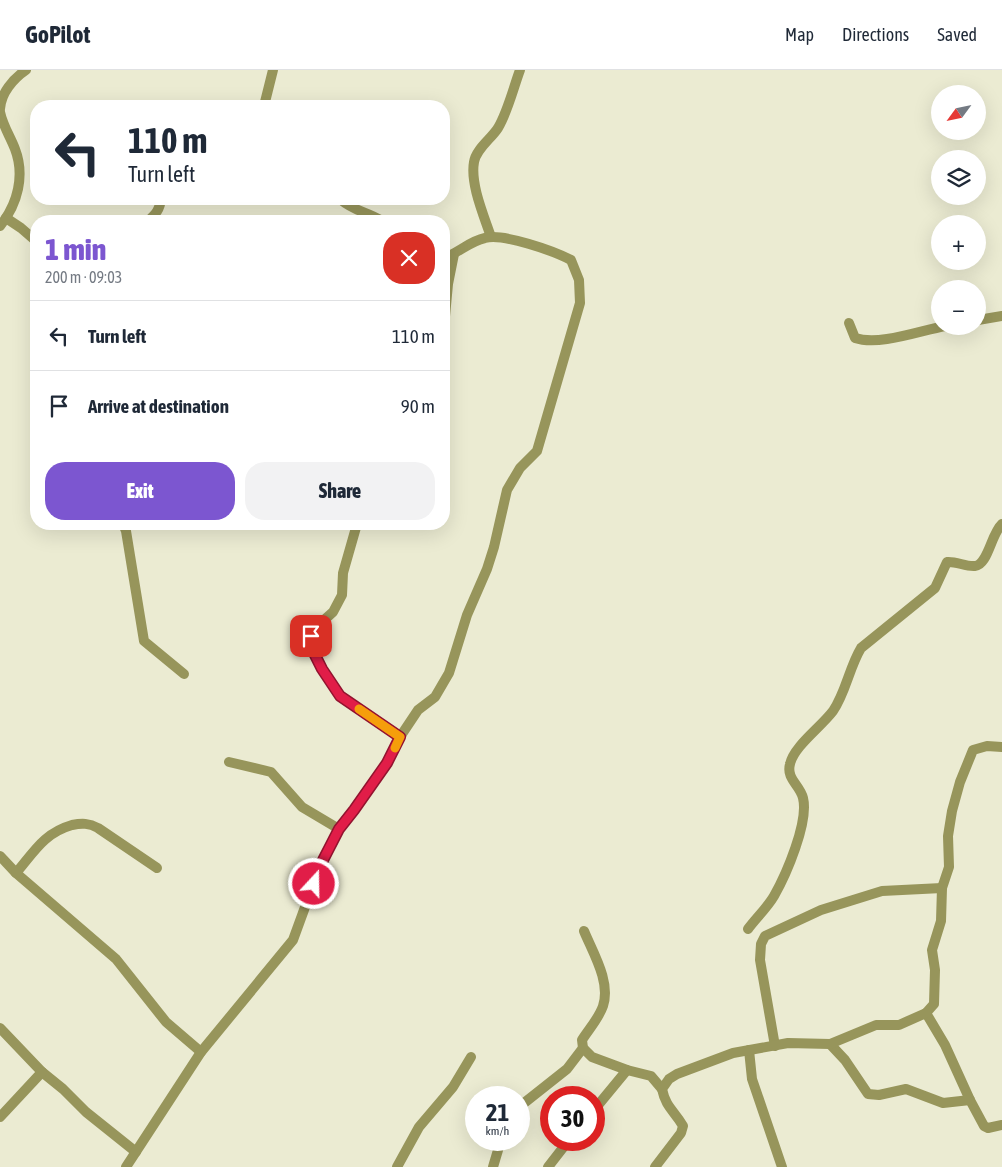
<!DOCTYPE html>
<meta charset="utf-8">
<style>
body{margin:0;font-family:"Asap Condensed",sans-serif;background:#f2f2f3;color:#1f2937;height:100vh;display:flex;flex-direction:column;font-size:19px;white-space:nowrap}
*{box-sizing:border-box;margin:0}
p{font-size:16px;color:#747a83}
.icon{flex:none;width:28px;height:28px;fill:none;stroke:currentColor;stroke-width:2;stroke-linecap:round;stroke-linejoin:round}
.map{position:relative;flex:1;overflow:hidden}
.sheet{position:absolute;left:30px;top:145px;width:420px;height:315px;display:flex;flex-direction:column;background:#fff;border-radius:20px;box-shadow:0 5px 20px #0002}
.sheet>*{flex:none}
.banner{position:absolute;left:30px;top:30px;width:420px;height:105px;border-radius:20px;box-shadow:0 5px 20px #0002;background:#fff;color:#1f2937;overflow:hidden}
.needle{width:32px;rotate:237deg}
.tools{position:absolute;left:931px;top:15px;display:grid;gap:10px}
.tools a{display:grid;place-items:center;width:55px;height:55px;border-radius:50%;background:#fff;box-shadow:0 5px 20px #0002;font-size:25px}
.speed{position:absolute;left:465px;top:1016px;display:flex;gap:10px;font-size:25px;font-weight:700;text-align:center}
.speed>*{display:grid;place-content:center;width:65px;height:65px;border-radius:50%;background:#fff;box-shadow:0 5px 20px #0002;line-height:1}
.speed small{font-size:12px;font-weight:400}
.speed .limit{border:8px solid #d22;background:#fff;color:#111}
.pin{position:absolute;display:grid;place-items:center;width:42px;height:42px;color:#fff;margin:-21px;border-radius:10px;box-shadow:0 2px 8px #0006}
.me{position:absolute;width:55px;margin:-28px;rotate:21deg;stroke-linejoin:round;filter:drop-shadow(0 0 4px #0008)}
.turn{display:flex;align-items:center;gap:18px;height:105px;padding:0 15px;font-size:22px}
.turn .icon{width:65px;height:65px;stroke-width:2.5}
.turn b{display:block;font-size:35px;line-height:42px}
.round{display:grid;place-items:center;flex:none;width:52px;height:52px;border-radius:20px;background:#f2f2f3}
.overview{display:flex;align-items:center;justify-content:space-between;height:85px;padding:0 15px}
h1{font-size:30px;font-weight:800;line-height:38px;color:#7c56d0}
.action{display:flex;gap:10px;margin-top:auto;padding:10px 15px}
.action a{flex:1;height:58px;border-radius:20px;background:#7c56d0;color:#fff;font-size:20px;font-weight:800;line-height:58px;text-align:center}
.action a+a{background:#f2f2f3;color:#1f2937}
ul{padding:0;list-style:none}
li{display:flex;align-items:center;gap:15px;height:70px;padding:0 15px;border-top:1px solid #e0e1e3}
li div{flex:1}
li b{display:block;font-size:19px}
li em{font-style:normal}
header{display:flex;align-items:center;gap:30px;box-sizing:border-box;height:70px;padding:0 25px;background:#fff;border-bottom:1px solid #e0e1e3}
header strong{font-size:24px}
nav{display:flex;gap:28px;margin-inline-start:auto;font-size:18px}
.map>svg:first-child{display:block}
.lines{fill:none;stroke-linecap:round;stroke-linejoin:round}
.minor{stroke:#97955b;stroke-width:10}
.route-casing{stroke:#92132f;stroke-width:12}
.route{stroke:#e11d48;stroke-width:9}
.slow{stroke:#f59e0b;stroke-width:9}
</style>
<header>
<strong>GoPilot</strong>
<nav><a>Map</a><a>Directions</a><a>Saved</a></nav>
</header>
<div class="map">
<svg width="1002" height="1097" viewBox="0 0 1002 1097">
<rect width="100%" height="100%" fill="#ebebd2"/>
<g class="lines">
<g class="minor">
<polyline points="264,36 273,0"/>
<path d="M0 39C1 23 13 9 26 0"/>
<path d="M0 42C3 56 10 66 15 79 25 105 18 134 0 156"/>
<path d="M340 129C355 142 366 141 382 151"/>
<polyline points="6,148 21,158 36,171"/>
<path d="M148 151C156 144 160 139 161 129"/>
<path d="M491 167C484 146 470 114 474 92 476 79 491 69 498 58 508 41 513 19 520 0"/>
<polyline points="978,250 1002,246"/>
<path d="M849 253 855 268C879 276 919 261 945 256"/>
<polyline points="444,257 448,214 454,184"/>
<polyline points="123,454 126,461 144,571 184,604"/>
<polyline points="357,454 343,503 342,525 333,542 323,551 311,566 312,579 322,599 340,626 400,667"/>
<path d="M229 692 271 702 302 737 339 759 354 740 387 693 400 667 418 640 435 627 449 603 467 545 487 499 494 477 507 420 520 398 537 381 580 233 579 210 571 190C554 181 503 163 485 168 470 171 458 183 444 188"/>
<polyline points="0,786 16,803 116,889 166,952 201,982"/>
<path d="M16 803C34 782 44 763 72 755 82 753 89 753 98 758L157 798"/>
<path d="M748 859C756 848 767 838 774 826 786 805 809 752 803 728 800 715 786 709 790 694 794 676 821 657 833 641 846 622 849 598 861 578L935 518 947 492C956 491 966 497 975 496 988 495 991 464 1002 454"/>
<path d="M584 861C593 883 611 912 603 936 599 948 589 959 582 970L583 978 592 987 627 1000 651 1006 662 1019"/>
<polyline points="926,943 945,975 970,1030 984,1056 988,1058 1002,1055"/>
<polyline points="0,958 42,1002 63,1019 86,1042 136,1082"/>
<polyline points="830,974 845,990 868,1024 879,1025 906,1019 943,1033 970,1030"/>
<polyline points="775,976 760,890 761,874 765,866 821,840 882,821 942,818"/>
<polyline points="749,980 752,1009 782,1097"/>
<polyline points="519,1037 567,999 583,978"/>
<polyline points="594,1040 627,1000"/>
<polyline points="0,1047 42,1002"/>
<polyline points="126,1097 201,982 293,870 320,796 339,759"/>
<polyline points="397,1097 419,1057 453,1017 471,987"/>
<polyline points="493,1097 501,1070"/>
<polyline points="548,1097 569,1070"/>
<path d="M655 1097 681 1063 683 1056C674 1040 666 1038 662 1019L669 1009 677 1004 733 983 788 973 830 974 876 955H899L926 943 934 934 935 900 932 880 941 851 942 818 949 797 948 766 952 741 960 712 973 680 987 676 1002 677"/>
</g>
</g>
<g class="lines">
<defs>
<polyline id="route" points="311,566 312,579 322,599 340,626 400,667 387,693 354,740 339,759 320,796 314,814"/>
</defs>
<use href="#route" class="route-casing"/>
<use href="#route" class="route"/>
<polyline class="slow" points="359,639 400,667 395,678"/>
</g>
</svg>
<div class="tools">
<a><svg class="needle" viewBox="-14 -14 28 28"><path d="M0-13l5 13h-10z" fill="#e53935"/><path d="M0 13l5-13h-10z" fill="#747a83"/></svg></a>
<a><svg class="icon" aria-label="layers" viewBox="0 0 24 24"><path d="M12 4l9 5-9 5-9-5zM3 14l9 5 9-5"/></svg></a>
<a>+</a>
<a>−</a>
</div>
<div class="speed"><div>21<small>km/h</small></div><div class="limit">30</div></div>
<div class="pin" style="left:311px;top:566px;background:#d93025"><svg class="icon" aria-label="arrive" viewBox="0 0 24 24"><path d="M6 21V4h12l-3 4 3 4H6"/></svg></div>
<svg class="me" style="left:314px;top:814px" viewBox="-20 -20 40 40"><circle r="17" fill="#e11d48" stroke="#fff" stroke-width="3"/><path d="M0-11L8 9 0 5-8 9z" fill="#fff"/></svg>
<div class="banner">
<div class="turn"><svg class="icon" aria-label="left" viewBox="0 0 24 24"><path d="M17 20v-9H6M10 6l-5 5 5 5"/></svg><div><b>110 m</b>Turn left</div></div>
</div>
<section class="sheet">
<div class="overview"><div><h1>1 min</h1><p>200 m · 09:03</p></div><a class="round" style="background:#d93025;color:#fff"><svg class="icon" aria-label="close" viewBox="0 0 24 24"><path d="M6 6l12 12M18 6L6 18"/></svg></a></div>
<ul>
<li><svg class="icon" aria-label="left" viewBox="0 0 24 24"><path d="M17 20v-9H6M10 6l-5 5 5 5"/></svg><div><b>Turn left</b></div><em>110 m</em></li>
<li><svg class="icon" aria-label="arrive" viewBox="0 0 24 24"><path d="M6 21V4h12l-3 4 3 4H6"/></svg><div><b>Arrive at destination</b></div><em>90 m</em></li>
</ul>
<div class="action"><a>Exit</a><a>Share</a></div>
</section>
</div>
